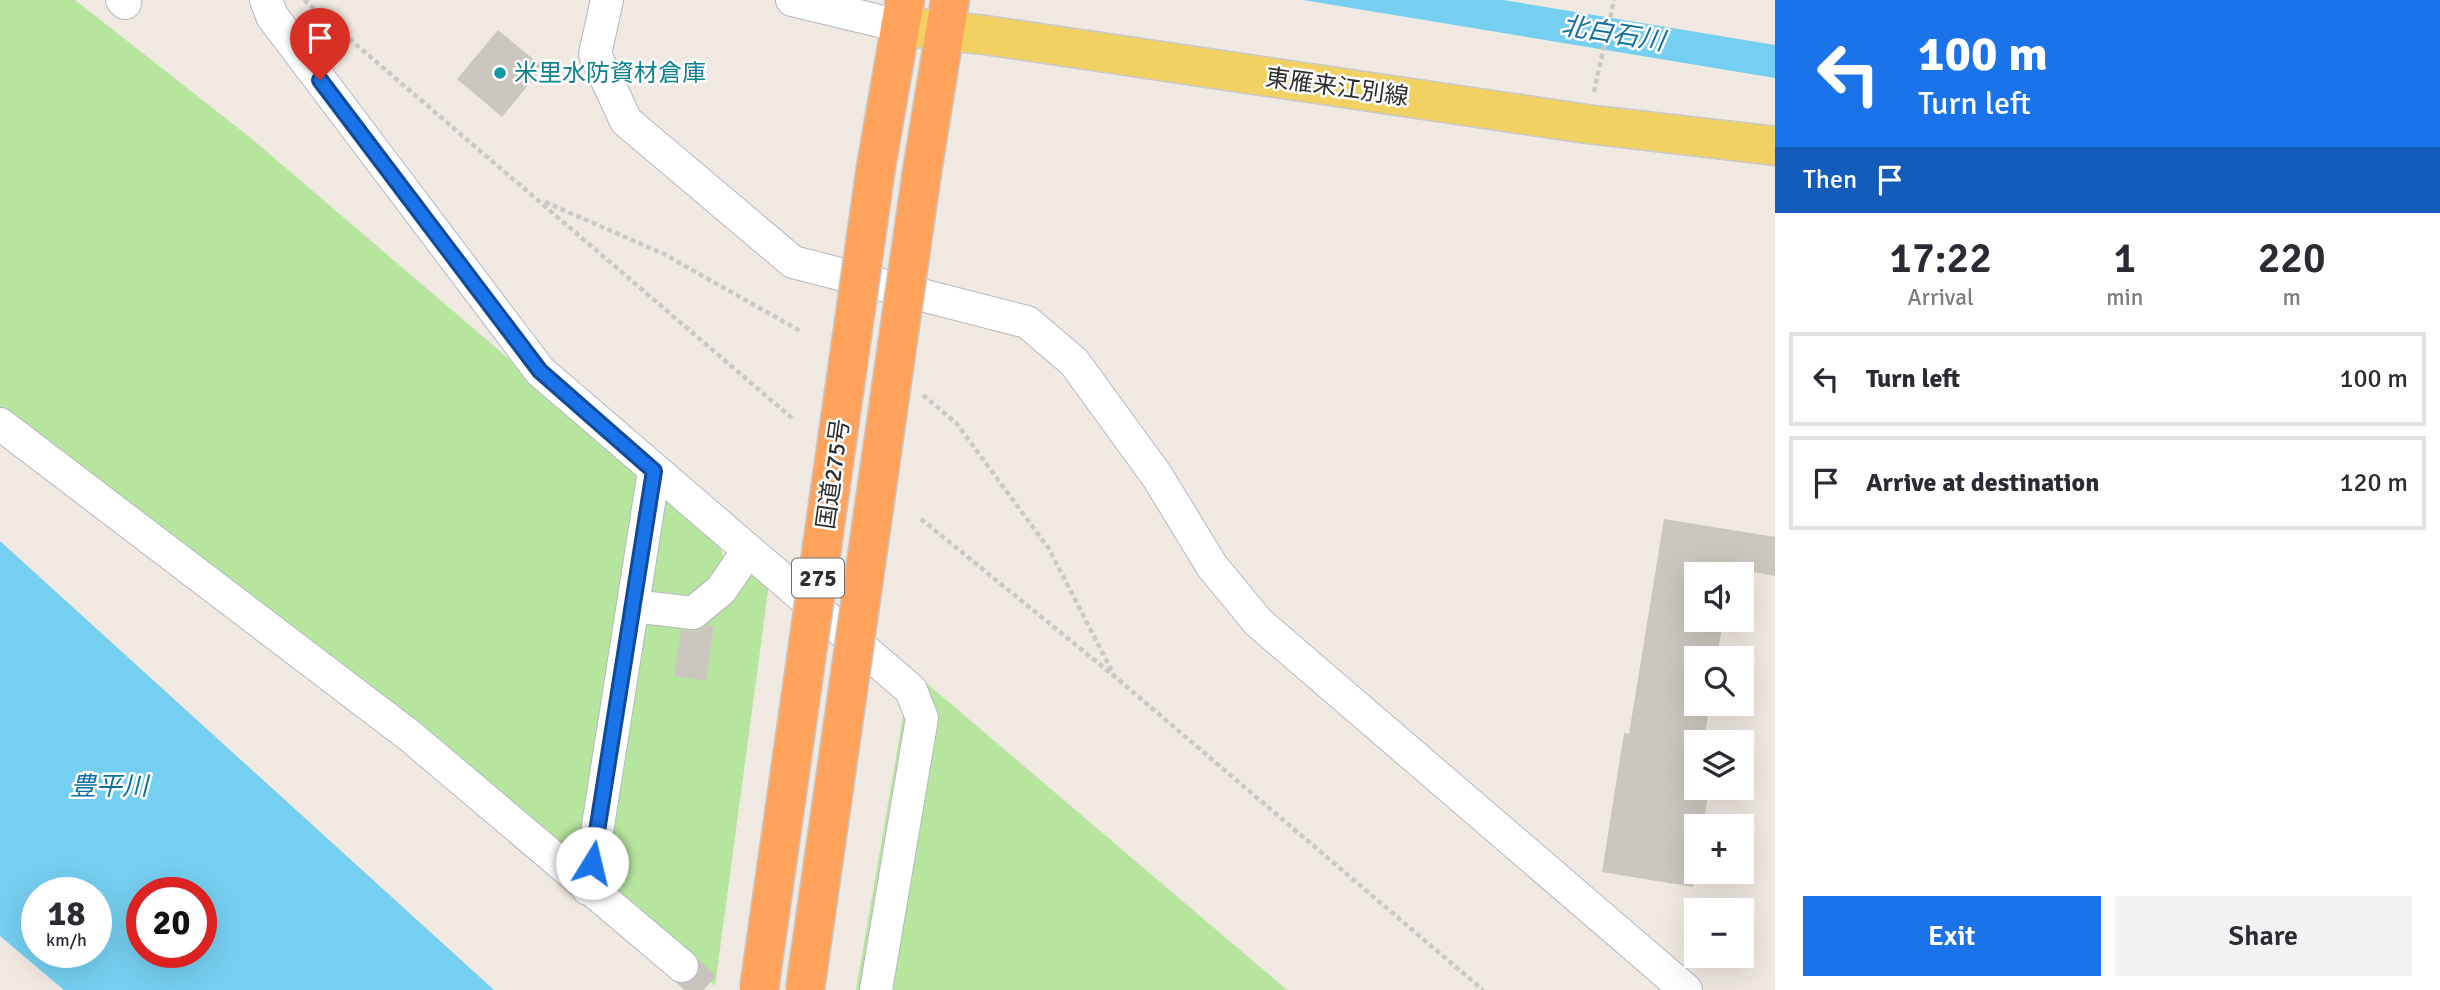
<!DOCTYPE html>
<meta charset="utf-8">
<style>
body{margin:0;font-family:Signika,"Noto Sans JP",sans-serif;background:#f2f2f3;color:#2b2b33;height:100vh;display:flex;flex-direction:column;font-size:26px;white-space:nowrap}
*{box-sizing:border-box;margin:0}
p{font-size:23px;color:#7c7c81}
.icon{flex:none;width:38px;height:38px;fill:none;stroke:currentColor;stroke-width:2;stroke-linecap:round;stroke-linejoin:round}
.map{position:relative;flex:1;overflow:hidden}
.panel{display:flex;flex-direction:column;background:#fff;width:665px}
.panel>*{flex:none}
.banner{background:#1a73e8;color:#fff;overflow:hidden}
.buttons{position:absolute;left:1684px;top:562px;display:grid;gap:14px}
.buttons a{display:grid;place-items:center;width:70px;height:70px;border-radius:0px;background:#fff;box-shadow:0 7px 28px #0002;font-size:35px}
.speed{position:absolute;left:21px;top:877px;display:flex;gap:14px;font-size:35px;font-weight:700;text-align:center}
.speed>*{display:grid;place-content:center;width:91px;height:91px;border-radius:50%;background:#fff;box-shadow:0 7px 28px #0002;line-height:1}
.speed small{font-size:18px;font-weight:400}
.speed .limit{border:10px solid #d22;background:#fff;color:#111}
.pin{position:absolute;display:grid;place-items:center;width:60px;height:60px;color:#fff;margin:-72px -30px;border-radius:50% 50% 50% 0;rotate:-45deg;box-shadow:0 0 7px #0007}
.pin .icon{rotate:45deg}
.me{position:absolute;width:77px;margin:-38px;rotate:9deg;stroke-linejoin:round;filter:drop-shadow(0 0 5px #0008)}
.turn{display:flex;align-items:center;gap:24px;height:147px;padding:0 28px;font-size:32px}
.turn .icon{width:91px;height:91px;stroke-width:2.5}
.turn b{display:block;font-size:49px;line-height:60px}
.then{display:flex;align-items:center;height:66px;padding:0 28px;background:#0003;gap:14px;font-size:26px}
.eta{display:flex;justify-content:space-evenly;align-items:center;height:119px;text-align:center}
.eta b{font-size:42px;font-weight:600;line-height:49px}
.cta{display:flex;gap:14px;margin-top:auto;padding:14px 28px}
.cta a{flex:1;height:80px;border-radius:0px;background:#1a73e8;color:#fff;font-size:28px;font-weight:600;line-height:80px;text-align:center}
.cta a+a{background:#f2f2f3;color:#2b2b33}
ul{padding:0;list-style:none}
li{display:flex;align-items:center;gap:21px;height:94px;margin:0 14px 10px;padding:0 14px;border:4px solid #e1e1e2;border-radius:0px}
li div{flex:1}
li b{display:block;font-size:26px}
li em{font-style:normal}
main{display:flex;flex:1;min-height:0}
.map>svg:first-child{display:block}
.green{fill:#b6e59e}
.water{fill:#75cff0;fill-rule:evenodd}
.building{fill:#cbc7bf}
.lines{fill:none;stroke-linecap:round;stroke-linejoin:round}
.minor-tunnel{stroke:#c8c4bd;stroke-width:32;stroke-dasharray:32 16;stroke-linecap:butt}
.minor-casing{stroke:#b4b7c1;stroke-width:34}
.major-casing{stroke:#c9c9c9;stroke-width:41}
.highway-casing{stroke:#c9c9c9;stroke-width:41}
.path{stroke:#c9c9c9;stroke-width:4.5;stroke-dasharray:5 3.5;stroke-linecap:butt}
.minor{stroke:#fff;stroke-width:32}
.major{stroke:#f2d163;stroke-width:38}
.highway{stroke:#ffa35c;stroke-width:38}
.highway-bridge-casing{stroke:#c9c9c9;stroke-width:41;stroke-linecap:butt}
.highway-bridge{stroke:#ffa35c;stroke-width:38}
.route-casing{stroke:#114b97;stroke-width:18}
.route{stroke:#1a73e8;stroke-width:12}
.culture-dot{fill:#0f9aa8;stroke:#fff;stroke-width:2.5}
.labels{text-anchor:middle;stroke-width:5;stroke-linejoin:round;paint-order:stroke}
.shield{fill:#fff;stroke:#6d6d6d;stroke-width:2}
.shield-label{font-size:23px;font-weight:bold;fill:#2e2e2e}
.culture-label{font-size:24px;fill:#0d838f;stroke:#fff;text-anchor:start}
.street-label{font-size:24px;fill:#2e2e2e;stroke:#fff}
.water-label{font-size:26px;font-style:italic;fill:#0d6fa3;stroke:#fff}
</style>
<main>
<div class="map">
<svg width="1775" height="990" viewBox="0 0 1775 990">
<rect width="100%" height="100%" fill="#efe9e1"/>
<g class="green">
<polygon points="0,0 75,0 252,139 717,537 723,555 769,584 715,986 416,733 0,415"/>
<polygon points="911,670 1287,990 856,990"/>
</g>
<g class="water">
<polygon points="1303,0 1503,0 1775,45 1775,78"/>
<path d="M0 541 494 990H64L0 936ZM37 892H96V952H37ZM142 892H201V952H142Z"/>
</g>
<g class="building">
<polygon points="498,30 543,67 502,117 457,79"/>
<polygon points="1664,519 1775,537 1775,576 1731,568 1730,574 1696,574 1696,620 1723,620 1717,658 1696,658 1696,704 1710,704 1704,739 1696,738 1696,788 1709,788 1703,826 1696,826 1693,887 1602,872 1624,733 1629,734"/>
<polygon points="707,625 714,626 706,681 674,676 681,630 698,631"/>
</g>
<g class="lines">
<polyline class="minor-tunnel" points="682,966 708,990"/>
<defs>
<g id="minor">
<polyline points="122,0 125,3"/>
<polyline points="266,0 272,16 540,371 911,690 922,718 876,990"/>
<polyline points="607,0 595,54 626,121 793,262 1027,322 1074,362 1157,476 1212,566 1258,622 1686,990"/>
<polyline points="792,0 900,26"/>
<polyline points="0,424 410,736 682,966"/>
<polyline points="633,606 693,613 721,590 747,552"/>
<polyline points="588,889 654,471"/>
</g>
<polyline id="major" points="900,26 985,35 1587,124 1775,146"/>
<g id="highway">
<polyline points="876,167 905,0"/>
<polyline points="922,172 950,0"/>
</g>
</defs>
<use href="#minor" class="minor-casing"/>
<use href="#major" class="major-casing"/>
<use href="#highway" class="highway-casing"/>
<g class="path">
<polyline points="304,0 792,418"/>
<polyline points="1594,92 1614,0"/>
<polyline points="545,202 664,254 802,332"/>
<polyline points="923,395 957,424 1049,549 1114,675"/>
<polyline points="921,519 1114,676 1483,990"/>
</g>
<use href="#minor" class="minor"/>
<use href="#major" class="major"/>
<use href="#highway" class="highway"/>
<defs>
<g id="highway-bridge">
<polyline points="759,990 876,167"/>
<polyline points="805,990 922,172"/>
</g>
</defs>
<use href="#highway-bridge" class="highway-bridge-casing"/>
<use href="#highway-bridge" class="highway-bridge"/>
</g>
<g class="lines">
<defs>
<polyline id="route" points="320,80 540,371 654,471 592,863"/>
</defs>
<use href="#route" class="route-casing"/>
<use href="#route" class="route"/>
</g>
<circle class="culture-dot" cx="500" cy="73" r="7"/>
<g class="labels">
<rect class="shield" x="792" y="558.5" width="52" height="39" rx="5"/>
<g class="shield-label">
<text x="818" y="586">275</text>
</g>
<g class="culture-label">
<text x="514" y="81">米里水防資材倉庫</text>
</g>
<g class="street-label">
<text transform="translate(1337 87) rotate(8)" y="8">東雁来江別線</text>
<text transform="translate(833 474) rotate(-82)" y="8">国道275号</text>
</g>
<g class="water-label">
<text transform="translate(1613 33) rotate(9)" y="9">北白石川</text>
<text x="109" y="795">豊平川</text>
</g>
</g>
</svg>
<div class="buttons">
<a><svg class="icon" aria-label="sound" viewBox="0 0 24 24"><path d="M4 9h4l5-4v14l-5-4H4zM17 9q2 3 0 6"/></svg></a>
<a><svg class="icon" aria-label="search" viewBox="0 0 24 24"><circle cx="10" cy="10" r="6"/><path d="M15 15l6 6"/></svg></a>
<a><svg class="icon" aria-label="layers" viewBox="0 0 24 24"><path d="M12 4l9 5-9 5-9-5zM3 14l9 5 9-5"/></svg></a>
<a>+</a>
<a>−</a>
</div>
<div class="speed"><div>18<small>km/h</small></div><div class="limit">20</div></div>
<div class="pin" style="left:320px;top:80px;background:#d93025"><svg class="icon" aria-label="arrive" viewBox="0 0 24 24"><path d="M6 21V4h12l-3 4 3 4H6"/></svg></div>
<svg class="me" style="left:592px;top:863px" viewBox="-20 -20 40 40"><circle r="19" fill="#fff"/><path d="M0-13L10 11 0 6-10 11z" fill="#1a73e8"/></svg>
</div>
<section class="panel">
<div class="banner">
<div class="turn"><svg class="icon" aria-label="left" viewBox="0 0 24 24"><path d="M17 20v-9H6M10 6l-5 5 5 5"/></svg><div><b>100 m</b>Turn left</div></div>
<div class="then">Then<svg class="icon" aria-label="arrive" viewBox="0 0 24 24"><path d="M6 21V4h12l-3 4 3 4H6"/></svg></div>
</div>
<div class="eta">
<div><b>17:22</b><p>Arrival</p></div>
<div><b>1</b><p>min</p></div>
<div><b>220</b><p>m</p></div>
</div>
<ul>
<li><svg class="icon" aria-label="left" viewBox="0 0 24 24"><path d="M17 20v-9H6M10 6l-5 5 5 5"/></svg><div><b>Turn left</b></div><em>100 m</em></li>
<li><svg class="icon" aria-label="arrive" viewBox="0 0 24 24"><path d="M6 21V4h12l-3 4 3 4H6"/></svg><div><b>Arrive at destination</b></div><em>120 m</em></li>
</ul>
<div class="cta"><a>Exit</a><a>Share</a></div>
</section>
</main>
